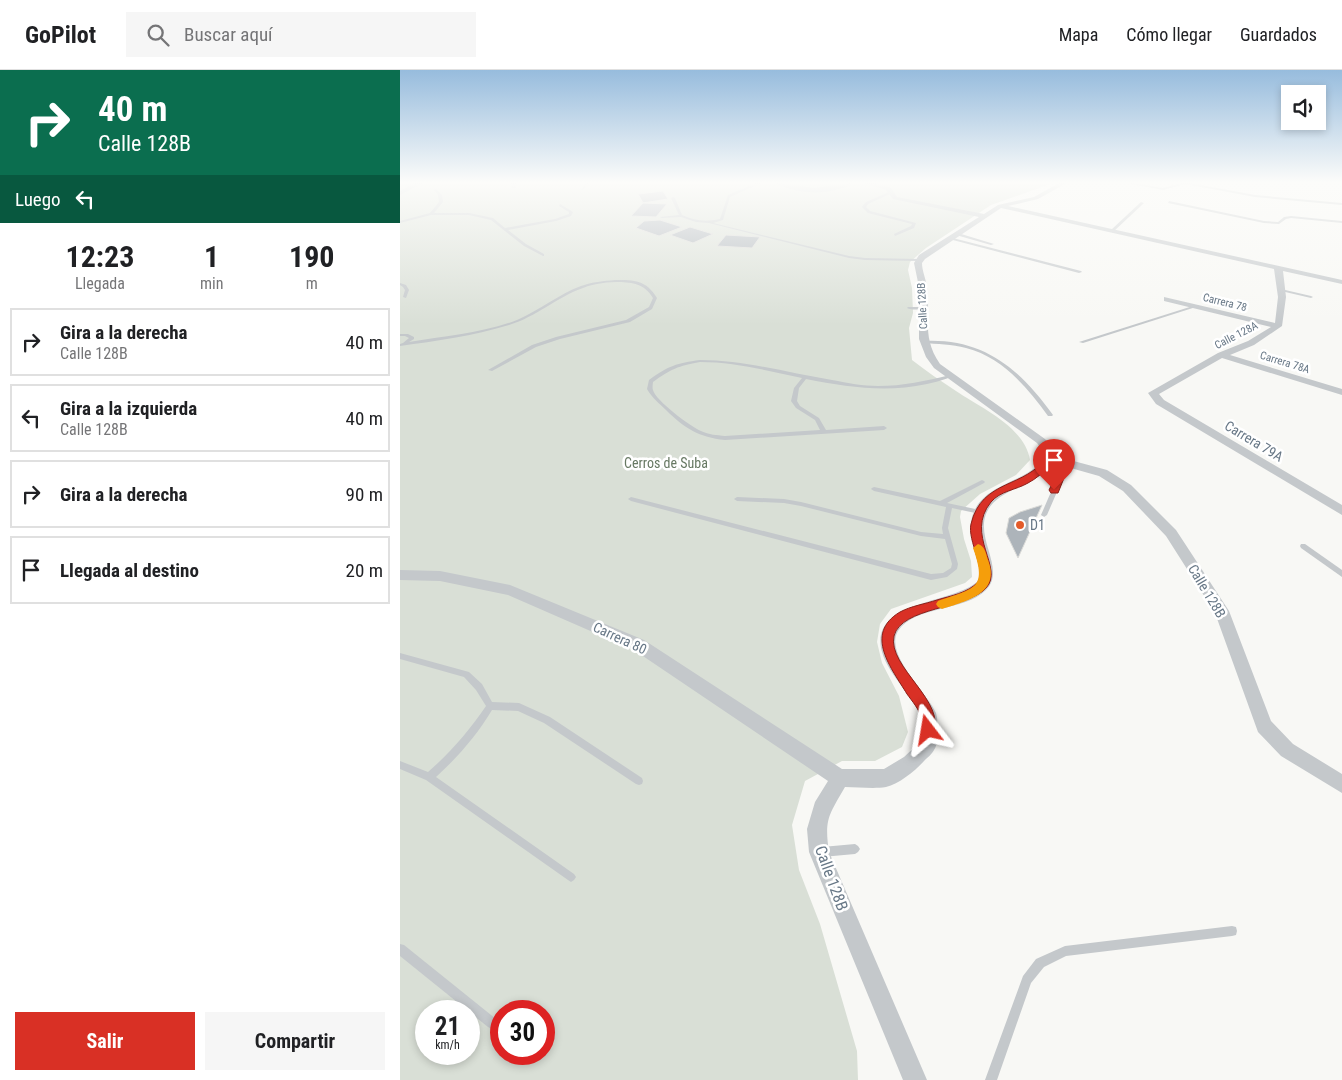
<!DOCTYPE html>
<html lang="es">
<meta charset="utf-8">
<style>
body{margin:0;font-family:"Roboto Condensed",sans-serif;background:#f6f6f6;color:#202124;height:100vh;display:flex;flex-direction:column;font-size:19px;white-space:nowrap}
*{box-sizing:border-box;margin:0}
p{font-size:16px;color:#757577}
.icon{flex:none;width:28px;height:28px;fill:none;stroke:currentColor;stroke-width:2;stroke-linecap:round;stroke-linejoin:round}
.map{position:relative;flex:1;overflow:hidden}
.side{display:flex;flex-direction:column;background:#fff;width:400px}
.side>*{flex:none}
.banner{background:#0b6e4f;color:#fff;overflow:hidden}
.tools{position:absolute;left:881px;top:15px;display:grid;gap:10px}
.tools a{display:grid;place-items:center;width:45px;height:45px;border-radius:0px;background:#fff;box-shadow:0 2px 8px #0003;font-size:25px}
.speed{position:absolute;left:15px;top:930px;display:flex;gap:10px;font-size:25px;font-weight:700;text-align:center}
.speed>*{display:grid;place-content:center;width:65px;height:65px;border-radius:50%;background:#fff;box-shadow:0 2px 8px #0003;line-height:1}
.speed small{font-size:12px;font-weight:400}
.speed .limit{border:8px solid #d22;background:#fff;color:#111}
.pin{position:absolute;display:grid;place-items:center;width:42px;height:42px;color:#fff;margin:-51px -21px;border-radius:50% 50% 50% 0;rotate:-45deg;box-shadow:0 0 5px #0007}
.pin .icon{rotate:45deg}
.me{position:absolute;width:55px;margin:-28px;rotate:346deg;stroke-linejoin:round;filter:drop-shadow(0 0 4px #0008)}
.turn{display:flex;align-items:center;gap:18px;height:105px;padding:0 15px;font-size:22px}
.turn .icon{width:65px;height:65px;stroke-width:2.5}
.turn b{display:block;font-size:35px;line-height:42px}
.then{display:flex;align-items:center;height:48px;padding:0 15px;background:#0003;gap:10px;font-size:19px}
.eta{display:flex;justify-content:space-evenly;align-items:center;height:85px;text-align:center}
.eta b{font-size:30px;font-weight:700;line-height:35px}
.button{display:flex;gap:10px;margin-top:auto;padding:10px 15px}
.button a{flex:1;height:58px;border-radius:0px;background:#d93025;color:#fff;font-size:20px;font-weight:700;line-height:58px;text-align:center}
.button a+a{background:#f6f6f6;color:#202124}
ul{padding:0;list-style:none}
li{display:flex;align-items:center;gap:15px;height:68px;margin:0 10px 8px;padding:0 5px;border:2px solid #e0e0e0;border-radius:0px}
li div{flex:1}
li b{display:block;font-size:19px}
li em{font-style:normal}
header{display:flex;align-items:center;gap:30px;box-sizing:border-box;height:70px;padding:0 25px;background:#fff;border-bottom:1px solid #e0e0e0}
header strong{font-size:24px}
nav{display:flex;gap:28px;margin-inline-start:auto;font-size:18px}
.search{width:350px;height:45px;background:#f6f6f6;display:flex;align-items:center;gap:12px;box-sizing:border-box;padding:0 18px;border-radius:0px;color:#757577;font-size:19px}
main{display:flex;flex:1;min-height:0}
.map>svg:first-child{display:block}
.green{fill:#d9dfd6;fill-rule:evenodd}
.building{fill:#adb4ba;stroke:#dadad7}
.lines{fill:none;stroke-linecap:round;stroke-linejoin:round}
.service{fill:#c4c8cb;fill-rule:evenodd}
.minor{fill:#c4c8cb;fill-rule:evenodd}
.route{fill:#d93025;stroke:#8d1f18}
.slow{fill:#f59e0b}
.poi-dot{fill:#e35b2a;stroke:#fff;stroke-width:2}
.labels{text-anchor:middle;stroke-width:5;stroke-linejoin:round;paint-order:stroke}
.far-street-label{font-size:11px;fill:#677786;stroke:#fff}
.street-label{font-size:14px;fill:#677786;stroke:#fff}
.park-label{font-size:14px;fill:#667862;stroke:#fff}
.poi-label{font-size:14px;fill:#677786;stroke:#fff;text-anchor:start}
.near-street-label{font-size:16px;fill:#677786;stroke:#fff}
</style>
<header>
<strong>GoPilot</strong>
<div class="search"><svg class="icon" aria-label="search" viewBox="0 0 24 24"><circle cx="10" cy="10" r="6"/><path d="M15 15l6 6"/></svg>Buscar aquí</div>
<nav><a>Mapa</a><a>Cómo llegar</a><a>Guardados</a></nav>
</header>
<main>
<section class="side">
<div class="banner">
<div class="turn"><svg class="icon" aria-label="right" viewBox="0 0 24 24"><path d="M7 20v-9h11M14 6l5 5-5 5"/></svg><div><b>40 m</b>Calle 128B</div></div>
<div class="then">Luego<svg class="icon" aria-label="left" viewBox="0 0 24 24"><path d="M17 20v-9H6M10 6l-5 5 5 5"/></svg></div>
</div>
<div class="eta">
<div><b>12:23</b><p>Llegada</p></div>
<div><b>1</b><p>min</p></div>
<div><b>190</b><p>m</p></div>
</div>
<ul>
<li><svg class="icon" aria-label="right" viewBox="0 0 24 24"><path d="M7 20v-9h11M14 6l5 5-5 5"/></svg><div><b>Gira a la derecha</b><p>Calle 128B</p></div><em>40 m</em></li>
<li><svg class="icon" aria-label="left" viewBox="0 0 24 24"><path d="M17 20v-9H6M10 6l-5 5 5 5"/></svg><div><b>Gira a la izquierda</b><p>Calle 128B</p></div><em>40 m</em></li>
<li><svg class="icon" aria-label="right" viewBox="0 0 24 24"><path d="M7 20v-9h11M14 6l5 5-5 5"/></svg><div><b>Gira a la derecha</b></div><em>90 m</em></li>
<li><svg class="icon" aria-label="arrive" viewBox="0 0 24 24"><path d="M6 21V4h12l-3 4 3 4H6"/></svg><div><b>Llegada al destino</b></div><em>20 m</em></li>
</ul>
<div class="button"><a>Salir</a><a>Compartir</a></div>
</section>
<div class="map">
<svg width="942" height="1010" viewBox="0 0 942 1010">
<rect width="100%" height="100%" fill="#f8f8f5"/>
<path class="green" d="M0 113H653L591 135 526 178 510 192 508 200 512 218 513 243 509 258 512 290C526 301 541 311 556 321 581 338 625 357 630 390L616 405 580 424 561 441 560 447 564 469 571 491 572 507 565 513 491 539 480 554 477 572 482 593 499 626 508 662 502 677 475 691H442L405 711 392 755 399 800 420 854 457 981 458 1010H0ZM26 941H69V984H26ZM101 941H144V984H101Z"/>
<g class="building">
<polygon points="263,121 268,129 243,133 238,124"/>
<polygon points="243,133 267,134 256,147 231,146"/>
<polygon points="260,150 282,157 259,166 236,158 244,151"/>
<polygon points="290,157 313,164 293,173 270,165"/>
<polygon points="326,165 360,167 352,178 317,176"/>
<polygon points="642,435 618,488 606,463 609,448 620,442"/>
</g>
<g class="lines">
<g class="service">
<polygon points="186,113 189,113 183,120 181,120"/>
<path d="M357 113H361L330 127 323 150 313 153 449 186 465 188 520 189 522 190 520 191 465 190 449 188 309 153 296 152 281 147 262 148 260 147 279 145 271 128 273 127 275 128 282 145C295 151 306 152 320 149L328 125Z"/>
<polygon points="726,113 733,113 763,118 781,113 790,113 855,125 942,133 942,135 855,127 785,114 763,120"/>
<polygon points="36,119 42,125 43,132 34,143 69,143 93,148 105,158 155,149 169,144 169,142 159,136 160,134 173,142 171,146 156,151 108,160 126,174 144,184 144,186 143,186 124,176 91,150 69,145 31,145 0,153 0,151 30,143 39,132 38,125 34,120"/>
<polygon points="489,122 492,123 468,134 466,137 470,141 516,153 514,158 495,166 494,164 511,156 512,154 468,143 462,137 466,132"/>
<polygon points="769,131 864,151 878,152 884,147 891,146 942,151 942,153 891,148 886,149 879,154 864,153 768,133"/>
<polygon points="741,132 744,133 713,162 711,162 711,160"/>
<polygon points="556,163 558,163 594,174 591,175 556,165"/>
<polygon points="549,167 681,201 682,202 679,203 549,169"/>
<path d="M215 210C235 210 246 210 257 228L252 239 230 252 160 269 136 277 92 301 88 300 132 275 156 267 226 250 249 237 253 228C245 215 236 213 221 212 208 212 195 213 183 218 157 227 136 247 109 255 73 266 36 271 0 276V274L3 273 9 268 5 266H0V264H8L14 267V269L9 272C45 266 83 263 117 250 140 240 159 224 181 216 192 212 204 211 215 210Z"/>
<polygon points="0,213 6,215 9,220 6,228 3,227 5,220 3,217 0,215"/>
<polygon points="881,219 911,226 913,227 911,228 881,221"/>
<polygon points="796,235 799,236 683,273 679,272"/>
<path d="M508 237H523L525 238C521 240 511 240 507 238Z"/>
<path d="M521 271C583 267 619 298 653 345L652 346H648C627 317 602 287 566 278 552 274 537 274 523 273H521Z"/>
<path d="M300 290C345 290 388 303 432 310 448 313 463 316 478 316 503 316 526 311 550 305L552 306C545 310 535 312 527 314 485 323 448 317 406 309L399 318 397 331 400 336 419 348 426 360 484 356 487 358 484 360 325 370C299 367 285 359 266 340 259 333 252 328 247 319L249 310C268 296 277 293 300 290ZM300 292C335 292 368 301 402 308L394 318 391 331 396 338 415 350 420 360 325 366C317 365 309 365 301 361 291 357 255 330 253 320 252 318 253 313 253 312 271 299 278 296 300 292Z"/>
<polygon points="650,386 653,388 663,408 647,445 644,447 641,445 657,408 647,388"/>
<polygon points="582,410 584,411 585,412 584,413 547,433 580,440 583,442 580,444 552,438 548,458 558,494 557,499 547,507 531,510 231,431 228,429 231,427 531,504 543,503 551,498 552,494 545,469 521,466 401,436 384,433 337,431 334,429 337,427 384,429 401,432 521,462 543,464 542,458 546,437 474,421 471,419 472,418 474,417 540,431"/>
<polygon points="901,474 905,474 942,500 942,507 901,478 900,476"/>
<path d="M0 583 69 602 82 614 92 632 119 633 150 647 242 708 243 711 242 714 239 715 236 714 144 653 118 641 92 640C77 665 58 687 36 707L174 804 176 807 174 810 171 812 168 810 26 710 0 699V691L28 702C50 683 69 661 86 636L76 620 64 607 0 589Z"/>
<polygon points="455,774 458,776 460,779 458,782 455,784 422,787 419,785 417,782 419,779 422,777"/>
<polygon points="832,856 836,857 837,861 836,865 832,866 666,886 644,897 631,913 597,1010 585,1010 623,906 636,889 665,876"/>
<polygon points="0,874 4,875 96,949 98,953 96,957 92,959 88,957 0,886"/>
</g>
<g class="minor">
<polygon points="15,113 23,113 0,125 0,121"/>
<polygon points="110,113 116,113 116,118 112,118"/>
<path d="M376 113 414 118 453 113C433 126 397 125 376 113Z"/>
<path d="M465 113H475L491 118 497 127 584 144 598 135 634 127 659 113H667L638 129 608 136 942 210V214L883 201 886 227 882 256 854 275 830 285 942 319V325L822 288 759 324 764 330 942 435V445L756 334 748 323 818 283 848 271 871 257 764 231V227L875 253 878 227 874 199 601 138 525 189 522 193C522 201 526 209 527 217 531 246 521 267 540 294L645 369 654 380 655 386 707 400 731 415 776 460 829 541 871 651 893 674 942 704V723L881 686 858 662 815 543 766 466 723 421 699 406 653 393C636 417 596 418 586 444 576 470 606 500 586 520 564 542 515 535 498 561 484 584 527 623 536 643 538 651 538 658 537 666 537 671 537 676 534 680 532 684 527 688 524 691 515 701 499 714 486 717 474 719 458 717 445 717 429 745 424 749 429 782L527 1010H503L409 782 407 759 415 732 428 711 234 580 108 525 40 511 0 510V500L40 501 110 515 244 570 442 699H484L504 687 520 672C520 664 522 656 521 649 517 629 489 607 482 582 468 531 551 534 577 512 587 498 564 469 573 444 585 412 626 414 644 388L642 380 637 373 534 298 526 287 519 269V217L514 193 519 185 579 147 493 129 486 120Z"/>
</g>
</g>
<linearGradient id="sky" x2="0" y2="1"><stop stop-color="#97bcdd"/><stop offset="0.44" stop-color="#fcfcfa"/><stop offset="1" stop-color="#fcfcfa" stop-opacity="0"/></linearGradient>
<rect width="942" height="255" fill="url(#sky)"/>
<path class="route" d="M650 385 655 388 664 408 658 423H651L649 420 655 408 650 397C643 402 636 409 628 413 616 420 600 421 591 432 564 465 605 498 586 518 567 539 501 537 494 566 487 597 548 632 533 665L528 667 523 665C521 659 523 653 521 647 519 639 512 631 507 624 492 599 463 564 500 542 511 536 525 534 537 530 550 526 568 523 578 512 587 502 567 470 571 454 582 408 626 419 647 386Z"/>
<path class="slow" d="M578 474C585 476 586 484 588 490 601 523 567 531 542 539L538 537 536 534 538 531C574 518 588 520 573 478Z"/>
<circle class="poi-dot" cx="620" cy="455" r="5"/>
<g class="labels">
<g class="far-street-label">
<text transform="translate(825 232) rotate(14)" y="4">Carrera 78</text>
<text transform="translate(522 236) rotate(-93)" y="4">Calle 128B</text>
<text transform="translate(836 265) rotate(-27)" y="4">Calle 128A</text>
<text transform="translate(885 292) rotate(17)" y="4">Carrera 78A</text>
</g>
<g class="street-label">
<text transform="translate(854 371) rotate(31)" y="5">Carrera 79A</text>
<text transform="translate(807 521) rotate(59)" y="5">Calle 128B</text>
<text transform="translate(220 568) rotate(25)" y="5">Carrera 80</text>
</g>
<g class="park-label">
<text x="266" y="398">Cerros de Suba</text>
</g>
<g class="poi-label">
<text x="630" y="460">D1</text>
</g>
<g class="near-street-label">
<text transform="translate(432 808) rotate(70)" y="6">Calle 128B</text>
</g>
</g>
</svg>
<div class="tools">
<a><svg class="icon" aria-label="sound" viewBox="0 0 24 24"><path d="M4 9h4l5-4v14l-5-4H4zM17 9q2 3 0 6"/></svg></a>
</div>
<div class="speed"><div>21<small>km/h</small></div><div class="limit">30</div></div>
<div class="pin" style="left:654px;top:420px;background:#d93025"><svg class="icon" aria-label="arrive" viewBox="0 0 24 24"><path d="M6 21V4h12l-3 4 3 4H6"/></svg></div>
<svg class="me" style="left:528px;top:660px" viewBox="-20 -20 40 40"><path d="M0-17L14 15 0 8-14 15z" fill="#d93025" stroke="#fff" stroke-width="4"/></svg>
</div>
</main>
